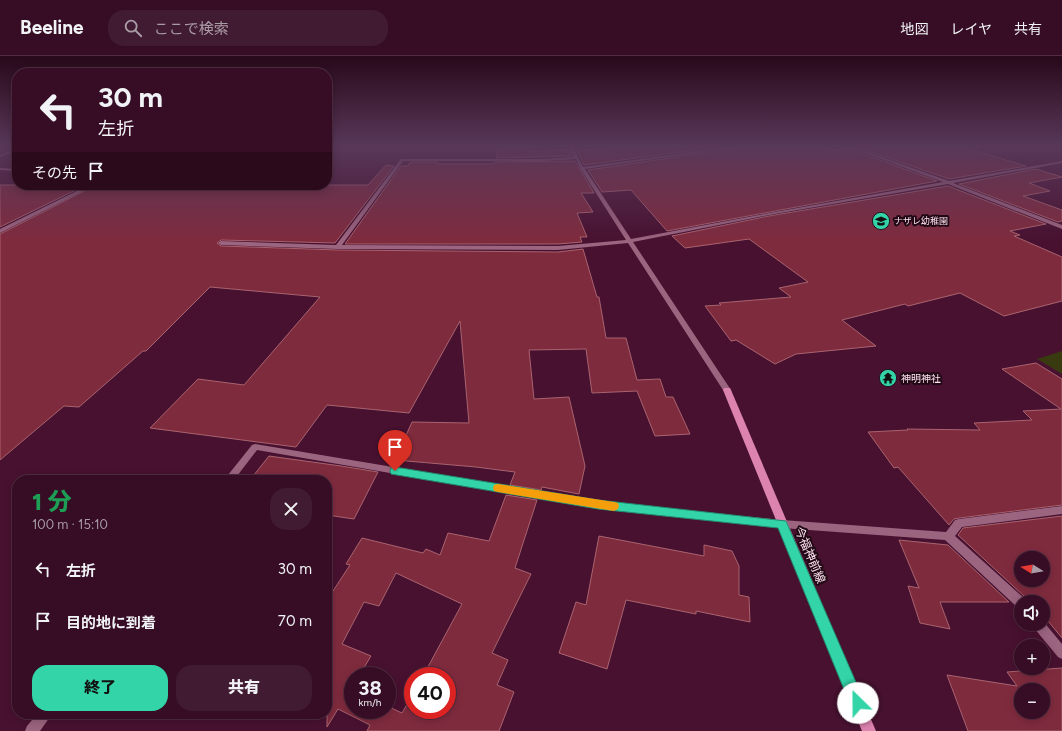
<!DOCTYPE html>
<html lang="ja">
<meta charset="utf-8">
<style>
body{margin:0;font-family:Figtree,"Noto Sans JP",sans-serif;background:#411b31;color:#f1f3f6;height:100vh;display:flex;flex-direction:column;font-size:15px;white-space:nowrap}
*{box-sizing:border-box;margin:0}
p{font-size:13px;color:#aa9ca6}
.icon{flex:none;width:22px;height:22px;fill:none;stroke:currentColor;stroke-width:2;stroke-linecap:round;stroke-linejoin:round}
.map{position:relative;flex:1;overflow:hidden}
.panel{position:absolute;left:12px;top:419px;width:320px;height:244px;display:flex;flex-direction:column;background:#360d24;border-radius:16px;box-shadow:0 2px 10px #0003,0 0 0 1px #502d41}
.panel>*{flex:none}
.guide{position:absolute;left:12px;top:12px;width:320px;height:122px;border-radius:16px;box-shadow:0 2px 10px #0003,0 0 0 1px #502d41;background:#360d24;color:#f1f3f6;overflow:hidden}
.needle{width:26px;rotate:281deg}
.tools{position:absolute;left:1014px;top:495px;display:grid;gap:8px}
.tools a{display:grid;place-items:center;width:36px;height:36px;border-radius:50%;background:#360d24;box-shadow:0 2px 10px #0003,0 0 0 1px #502d41;font-size:20px}
.speed{position:absolute;left:344px;top:611px;display:flex;gap:8px;font-size:20px;font-weight:700;text-align:center}
.speed>*{display:grid;place-content:center;width:52px;height:52px;border-radius:50%;background:#360d24;box-shadow:0 2px 10px #0003,0 0 0 1px #502d41;line-height:1}
.speed small{font-size:10px;font-weight:400}
.speed .limit{border:6px solid #d22;background:#fff;color:#111}
.pin{position:absolute;display:grid;place-items:center;width:34px;height:34px;color:#fff;margin:-41px -17px;border-radius:50% 50% 50% 0;rotate:-45deg;box-shadow:0 0 4px #0007}
.pin .icon{rotate:45deg}
.me{position:absolute;width:44px;margin:-22px;rotate:337deg;stroke-linejoin:round;filter:drop-shadow(0 0 3px #0008)}
.turn{display:flex;align-items:center;gap:14px;height:84px;padding:0 20px;font-size:18px}
.turn .icon{width:52px;height:52px;stroke-width:2.5}
.turn b{display:block;font-size:28px;line-height:34px}
.then{display:flex;align-items:center;height:38px;padding:0 20px;background:#0003;gap:8px;font-size:15px}
.round{display:grid;place-items:center;flex:none;width:42px;height:42px;border-radius:16px;background:#411b31}
.summary{display:flex;align-items:center;justify-content:space-between;height:68px;padding:0 20px}
h1{font-size:24px;font-weight:800;line-height:30px;color:#1e9e55}
.action{display:flex;gap:8px;margin-top:auto;padding:8px 20px}
.action a{flex:1;height:46px;border-radius:16px;background:#32d4a8;color:#111;font-size:16px;font-weight:800;line-height:46px;text-align:center}
.action a+a{background:#411b31;color:#f1f3f6}
ul{padding:0;list-style:none}
li{display:flex;align-items:center;gap:12px;height:52px;padding:0 20px}
li div{flex:1}
li b{display:block;font-size:15px}
li em{font-style:normal}
header{display:flex;align-items:center;gap:24px;box-sizing:border-box;height:56px;padding:0 20px;background:#360d24;border-bottom:1px solid #502d41}
header strong{font-size:19px}
nav{display:flex;gap:22px;margin-inline-start:auto;font-size:14px}
.search{width:280px;height:36px;background:#411b31;display:flex;align-items:center;gap:10px;box-sizing:border-box;padding:0 14px;border-radius:16px;color:#aa9ca6;font-size:15px}
.map>svg:first-child{display:block}
.green{fill:#3a3a11}
.building{fill:#7f2b3e;stroke:#a9636f;fill-rule:evenodd}
.lines{fill:none;stroke-linecap:round;stroke-linejoin:round}
.street{fill:#9b647f;fill-rule:evenodd}
.secondary{fill:#dc83af;fill-rule:evenodd}
.route{fill:#32d4a8;stroke:#208a6d}
.slow{fill:#f59e0b}
.labels{text-anchor:middle;stroke-width:4;stroke-linejoin:round;paint-order:stroke}
.far-poi-label{font-size:9px;fill:#fee1ee;stroke:#200915;text-anchor:start}
.poi-label{font-size:10px;fill:#fee1ee;stroke:#200915;text-anchor:start}
.near-street-label{font-size:12px;fill:#fee1ee;stroke:#200915}
</style>
<header>
<strong>Beeline</strong>
<div class="search"><svg class="icon" aria-label="search" viewBox="0 0 24 24"><circle cx="10" cy="10" r="6"/><path d="M15 15l6 6"/></svg>ここで検索</div>
<nav><a>地図</a><a>レイヤ</a><a>共有</a></nav>
</header>
<div class="map">
<svg width="1062" height="675" viewBox="0 0 1062 675">
<rect width="100%" height="100%" fill="#481130"/>
<polygon class="green" points="1062,295 1062,318 1037,303"/>
<g class="building">
<polygon points="499,90 530,90 529,95 569,94 572,100 496,102"/>
<polygon points="607,90 727,90 584,109 577,94 609,93"/>
<polygon points="746,90 824,90 835,94 847,92 937,125 667,175 631,134 602,136 588,114 745,91"/>
<polygon points="863,90 959,90 1026,110 949,123 857,91"/>
<polygon points="575,105 594,137 581,137 593,156 577,157 587,181 580,181 582,186 558,188 345,188 401,110 408,110 410,106 438,106 438,108 493,108 494,106"/>
<polygon points="386,109 394,110 335,187 221,184 217,187 221,190 338,194 558,196 583,193 597,241 599,241 606,282 626,282 637,324 660,323 666,341 673,341 690,378 655,380 637,335 592,337 586,293 529,294 534,343 569,341 585,410 579,438 542,431 541,434 510,429 515,416 476,411 395,404 412,366 469,367 460,265 409,357 327,349 296,391 150,372 198,323 244,329 320,241 210,231 146,295 143,295 79,351 64,350 0,404 0,178 96,129 368,129"/>
<polygon points="1036,113 1062,121 1029,127 1050,135 1023,140 1062,154 1062,165 1058,166 959,128"/>
<polygon points="0,129 86,129 0,171"/>
<polygon points="948,130 1046,168 1010,175 1020,179 1014,180 1062,201 1062,245 1004,260 960,237 908,250 905,248 842,264 876,290 796,298 775,308 736,284 731,285 705,250 721,249 719,247 791,241 779,232 808,226 749,183 685,192 672,180 769,160"/>
<polygon points="1036,307 1062,323 1062,449 959,462 954,463 949,469 898,411 894,412 868,376 908,374 907,373 980,374 974,367 1032,364 1023,355 1061,353 1002,313"/>
<polygon points="269,400 341,410 378,416 354,463 327,459 327,424 250,424"/>
<path d="M506 439 537 444 515 512 531 518 492 597 508 604 497 629 514 636 499 675H367L370 669 338 653 327 671V544L350 509 346 508 362 482 423 497 426 493 440 499 448 477 489 485ZM396 517 462 548 423 620H447V654H413V638L402 657 387 650V654H353V634L351 633 353 629V620H359L371 600 342 588 364 546 379 550Z"/>
<path d="M1062 460V582L1043 559V546H1027L1026 542 958 479 963 472ZM1021 502H1043V524H1021Z"/>
<polygon points="599,480 704,500 704,489 732,495 739,510 739,539 749,541 750,566 696,555 696,558 626,544 607,613 559,597 576,546 586,549"/>
<polygon points="899,484 948,489 1009,546 940,546 950,573 920,567 908,530 919,532"/>
<path d="M1062 612V675H968L947 619 1017 630 1007 616ZM1021 634H1043V656H1021Z"/>
</g>
<g class="lines">
<g class="street">
<path d="M569 90H573L583 111 736 90H745L585 113 631 183 769 157 943 126 846 90H851L949 125 1062 105V107L953 127 1062 169V173L948 128 769 159 633 186 731 334 727 336 723 334 628 187 558 194 338 193 221 189 218 187 221 185 336 189 401 103H544L574 101ZM576 103 580 112 626 184 558 190 342 189 403 105H544Z"/>
<polygon points="17,92 17,94 0,101 0,99"/>
<polygon points="0,112 17,113 17,115 0,114"/>
<polygon points="89,129 95,129 0,177 0,173"/>
<polygon points="255,388 598,445 782,464 946,476 955,464 959,463 1062,450 1062,458 962,471 955,480 1025,543 1026,546 1021,546 1021,552 1017,551 945,484 782,472 598,453 257,394 234,424 224,424 252,389"/>
<polygon points="1043,565 1062,588 1062,603 1058,601 1034,572 1032,568 1043,568"/>
<polygon points="37,658 52,658 40,675 25,675 27,670"/>
</g>
<polygon class="secondary" points="724,332 730,332 731,334 876,675 862,675 723,334"/>
</g>
<linearGradient id="sky" x2="0" y2="1"><stop stop-color="#28091a"/><stop offset="0.49" stop-color="#583859"/><stop offset="1" stop-color="#583859" stop-opacity="0"/></linearGradient>
<rect width="1062" height="184" fill="url(#sky)"/>
<polygon class="route" points="395,411 598,444 786,465 865,647 863,653 858,655 852,653 778,472 598,453 391,418 390,415 391,412"/>
<polygon class="slow" points="498,428 614,446 618,447 619,450 618,453 614,455 498,436 494,435 493,432 494,429"/>
<defs>
<symbol id="school-disc" viewBox="-11 -11 22 22"><circle r="9.5" fill="#32d4a8" stroke="#200915"/><path d="M0-5L7-2L0 1L-7-2ZM-4 1L0 2.5L4 1V4Q0 6-4 4Z" fill="#111"/></symbol>
<symbol id="temple-disc" viewBox="-11 -11 22 22"><circle r="9.5" fill="#32d4a8" stroke="#200915"/><path d="M0-6L5-2H3V0L6.5 2.5H4V6H1.5V3h-3V6H-4V2.5H-6.5L-3 0V-2H-5Z" fill="#111"/></symbol>
</defs>
<g fill-rule="evenodd">
<use href="#school-disc" x="871" y="155" width="20" height="20"/>
<use href="#temple-disc" x="878" y="312" width="20" height="20"/>
</g>
<g class="labels">
<g class="far-poi-label">
<text x="894" y="168">ナザレ幼稚園</text>
</g>
<g class="poi-label">
<text x="901" y="326">神明神社</text>
</g>
<g class="near-street-label">
<text transform="translate(810 499) rotate(67)" y="4">今福神前線</text>
</g>
</g>
</svg>
<div class="tools">
<a><svg class="needle" viewBox="-14 -14 28 28"><path d="M0-13l5 13h-10z" fill="#e53935"/><path d="M0 13l5-13h-10z" fill="#aa9ca6"/></svg></a>
<a><svg class="icon" aria-label="sound" viewBox="0 0 24 24"><path d="M4 9h4l5-4v14l-5-4H4zM17 9q2 3 0 6"/></svg></a>
<a>+</a>
<a>−</a>
</div>
<div class="speed"><div>38<small>km/h</small></div><div class="limit">40</div></div>
<div class="pin" style="left:395px;top:415px;background:#d93025"><svg class="icon" aria-label="arrive" viewBox="0 0 24 24"><path d="M6 21V4h12l-3 4 3 4H6"/></svg></div>
<svg class="me" style="left:858px;top:647px" viewBox="-20 -20 40 40"><circle r="19" fill="#fff"/><path d="M0-13L10 11 0 6-10 11z" fill="#32d4a8"/></svg>
<div class="guide">
<div class="turn"><svg class="icon" aria-label="left" viewBox="0 0 24 24"><path d="M17 20v-9H6M10 6l-5 5 5 5"/></svg><div><b>30 m</b>左折</div></div>
<div class="then">その先<svg class="icon" aria-label="arrive" viewBox="0 0 24 24"><path d="M6 21V4h12l-3 4 3 4H6"/></svg></div>
</div>
<section class="panel">
<div class="summary"><div><h1>1 分</h1><p>100 m · 15:10</p></div><a class="round"><svg class="icon" aria-label="close" viewBox="0 0 24 24"><path d="M6 6l12 12M18 6L6 18"/></svg></a></div>
<ul>
<li><svg class="icon" aria-label="left" viewBox="0 0 24 24"><path d="M17 20v-9H6M10 6l-5 5 5 5"/></svg><div><b>左折</b></div><em>30 m</em></li>
<li><svg class="icon" aria-label="arrive" viewBox="0 0 24 24"><path d="M6 21V4h12l-3 4 3 4H6"/></svg><div><b>目的地に到着</b></div><em>70 m</em></li>
</ul>
<div class="action"><a>終了</a><a>共有</a></div>
</section>
</div>
